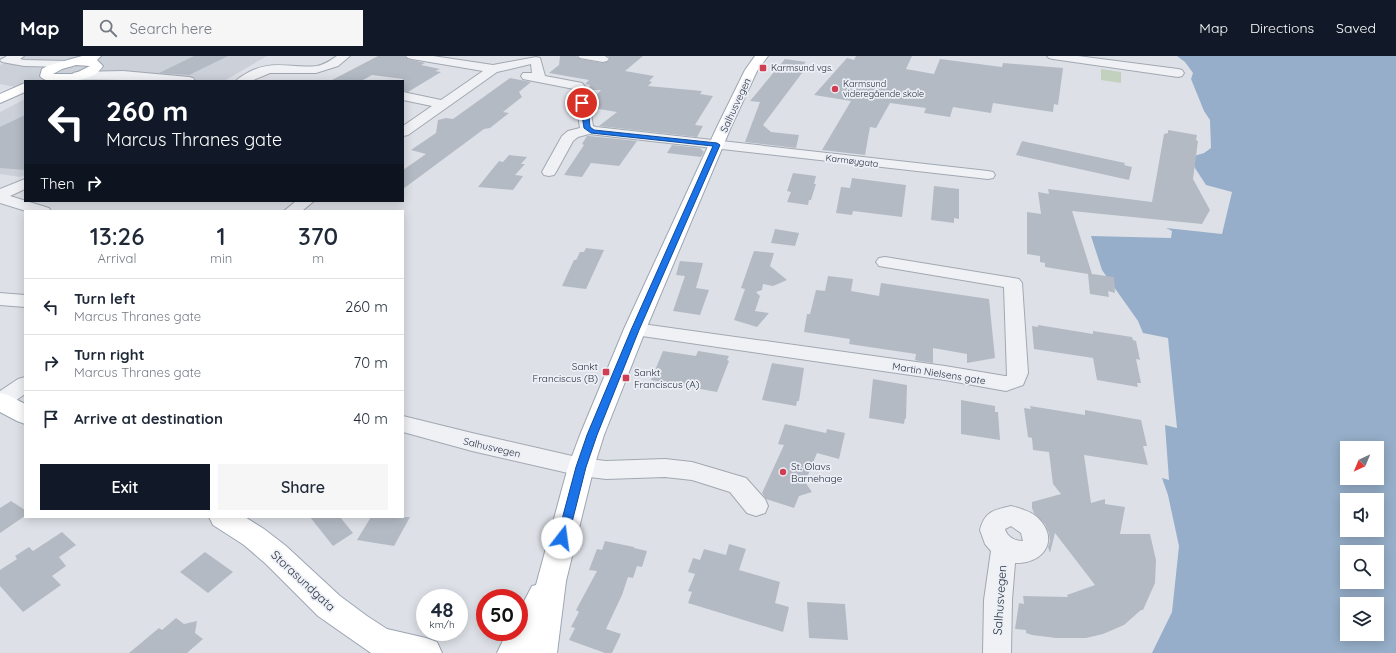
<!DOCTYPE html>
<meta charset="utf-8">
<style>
body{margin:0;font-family:Quicksand,sans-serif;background:#f6f6f7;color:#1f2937;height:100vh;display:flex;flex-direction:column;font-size:15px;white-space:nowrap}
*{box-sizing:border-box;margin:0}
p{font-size:13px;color:#747a83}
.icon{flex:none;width:22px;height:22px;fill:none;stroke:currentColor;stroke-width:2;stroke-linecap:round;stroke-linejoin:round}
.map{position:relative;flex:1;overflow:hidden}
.sheet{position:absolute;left:24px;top:154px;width:380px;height:308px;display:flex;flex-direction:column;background:#fff;border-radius:0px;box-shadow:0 2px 10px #0003}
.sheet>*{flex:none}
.top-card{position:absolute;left:24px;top:24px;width:380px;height:122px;border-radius:0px;box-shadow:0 2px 10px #0003;background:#111827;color:#fff;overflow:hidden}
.needle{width:26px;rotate:224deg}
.tools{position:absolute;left:1340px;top:385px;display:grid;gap:8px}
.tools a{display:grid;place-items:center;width:44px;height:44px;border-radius:0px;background:#fff;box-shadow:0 2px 10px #0003;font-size:20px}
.speed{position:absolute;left:416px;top:533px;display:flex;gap:8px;font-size:20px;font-weight:700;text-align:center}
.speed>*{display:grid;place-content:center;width:52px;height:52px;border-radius:50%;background:#fff;box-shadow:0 2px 10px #0003;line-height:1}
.speed small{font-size:10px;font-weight:400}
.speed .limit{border:6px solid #d22;background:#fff;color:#111}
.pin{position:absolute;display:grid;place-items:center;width:34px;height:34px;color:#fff;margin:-17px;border:2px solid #fff;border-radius:50%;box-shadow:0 1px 4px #0007}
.me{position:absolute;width:44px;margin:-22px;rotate:15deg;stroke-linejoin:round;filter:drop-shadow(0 0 3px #0008)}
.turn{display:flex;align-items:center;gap:14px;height:84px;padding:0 16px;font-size:18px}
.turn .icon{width:52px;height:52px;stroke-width:2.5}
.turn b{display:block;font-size:28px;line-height:34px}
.then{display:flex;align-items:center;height:38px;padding:0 16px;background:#0003;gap:8px;font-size:15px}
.eta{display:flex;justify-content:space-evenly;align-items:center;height:68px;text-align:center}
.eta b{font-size:24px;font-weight:600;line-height:28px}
.cta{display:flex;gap:8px;margin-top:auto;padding:8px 16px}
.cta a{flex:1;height:46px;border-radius:0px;background:#111827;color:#fff;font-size:16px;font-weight:600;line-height:46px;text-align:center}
.cta a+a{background:#f6f6f7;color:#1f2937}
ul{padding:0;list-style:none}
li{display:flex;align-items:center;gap:12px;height:56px;padding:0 16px;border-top:1px solid #e0e1e3}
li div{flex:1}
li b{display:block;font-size:15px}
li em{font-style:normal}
header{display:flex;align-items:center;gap:24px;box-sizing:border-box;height:56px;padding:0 20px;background:#111827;color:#fff}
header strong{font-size:19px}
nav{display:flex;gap:22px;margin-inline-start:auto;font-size:14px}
.search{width:280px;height:36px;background:#f6f6f7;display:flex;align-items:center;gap:10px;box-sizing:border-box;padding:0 14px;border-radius:0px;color:#747a83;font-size:15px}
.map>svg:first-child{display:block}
.built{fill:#cbd0d9}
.green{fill:#c2d1bd}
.water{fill:#96aec9;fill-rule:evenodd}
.building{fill:#b4bac4}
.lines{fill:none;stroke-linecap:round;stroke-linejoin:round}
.minor-casing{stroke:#a2a8b1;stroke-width:2}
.major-casing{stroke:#9ca5b3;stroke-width:2}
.minor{fill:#eff1f5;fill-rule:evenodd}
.major{fill:#fff;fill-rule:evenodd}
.route{fill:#1a73e8;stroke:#114b97}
.poi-dot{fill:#d13d51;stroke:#eceff5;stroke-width:1.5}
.labels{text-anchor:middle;stroke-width:3.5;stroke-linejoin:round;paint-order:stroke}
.far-poi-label{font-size:9px;fill:#262e3e;stroke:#eceff5;text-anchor:start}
.far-street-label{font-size:9px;fill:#262e3e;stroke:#eceff5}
.street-label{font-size:10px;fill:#262e3e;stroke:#eceff5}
.poi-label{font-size:10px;fill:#262e3e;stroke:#eceff5;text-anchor:start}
.near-street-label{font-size:12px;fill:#262e3e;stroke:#eceff5}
</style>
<header>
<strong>Map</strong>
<div class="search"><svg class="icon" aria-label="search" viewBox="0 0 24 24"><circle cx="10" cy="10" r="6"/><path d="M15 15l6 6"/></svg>Search here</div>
<nav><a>Map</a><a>Directions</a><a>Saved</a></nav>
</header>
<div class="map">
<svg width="1396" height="597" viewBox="0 0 1396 597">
<rect width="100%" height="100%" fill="#dde1e7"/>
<g class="built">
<polygon points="20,0 267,0 224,25 25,25 25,33 0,28 0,9"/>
<polygon points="25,43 25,119 20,121 0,118 0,56"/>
</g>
<polygon class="green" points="1101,13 1121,16 1121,27 1101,24"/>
<path class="water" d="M1177 0H1396V597H1152L1172 556 1179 490 1168 439 1162 422 1169 424 1165 369 1177 372 1168 282 1143 277 1138 265 1102 214 1091 180 1171 182 1172 175 1166 172 1222 178 1232 136 1206 129 1195 112 1191 101 1204 97 1211 92 1210 64 1204 55 1191 23 1193 17 1185 6ZM1347 392H1377V422H1347ZM1347 444H1377V474H1347ZM1347 496H1377V526H1347ZM1347 548H1377V578H1347Z"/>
<g class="building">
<polygon points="194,0 228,0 189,19 159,17"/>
<polygon points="378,0 404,0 408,3 425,7 421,9 440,13 435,15 441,16 408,36 403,35 403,23 372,19 361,25 330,25"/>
<polygon points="560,0 576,0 580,3 603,7 610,4 608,0 643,0 625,15 654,20 649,25 652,26 648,30 702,35 700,38 713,40 695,69 703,70 697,81 599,70 617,56 593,52 597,48 595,48 596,46 592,46 594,43 592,43 601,34 589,34 590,29 585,28 589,24 549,17 559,9"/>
<polygon points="856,0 912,0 906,13 934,18 940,3 1002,11 1003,7 1063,12 1058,49 1054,48 1053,56 993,47 991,57 953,51 950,61 924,57 926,52 890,47 876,72 870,71 865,99 822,94 851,45 814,39 847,2 854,4"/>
<polygon points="785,3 806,6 804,8 808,9 763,69 771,76 799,79 796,92 745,86 760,46 750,45"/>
<polygon points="510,22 531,26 519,36 522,41 503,56 509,57 490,72 484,73 403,133 403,114 426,98 411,94 436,77 438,64 446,62 453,63"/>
<polygon points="25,59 25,114 0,112 0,71"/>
<polygon points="1168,74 1197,79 1196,84 1198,85 1193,123 1210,154 1202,168 1072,155 1092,218 1114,221 1115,237 1108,235 1109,241 1090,238 1088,218 1045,211 1045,207 1040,206 1040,200 1027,198 1027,156 1041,158 1038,136 1049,138 1048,133 1152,146 1164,78 1168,77"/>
<polygon points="587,80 589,80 637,85 619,110 591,107 582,121 564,119 584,89 582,88"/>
<polygon points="1022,85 1125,107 1124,109 1132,111 1129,124 1016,99"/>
<polygon points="672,89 700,92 704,96 701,101 667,97"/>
<polygon points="509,99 527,101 521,108 525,108 515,119 523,120 513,134 478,131 499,105 503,106"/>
<polygon points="793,117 816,120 814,128 816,128 811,144 809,144 808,149 787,146 791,136 787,135"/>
<polygon points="852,122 906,129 902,161 853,155 852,159 836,157 841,131 850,132"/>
<polygon points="934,130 959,133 959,163 954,162 954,167 931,164"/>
<polygon points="775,173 799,177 795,190 771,187"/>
<polygon points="586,192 604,194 586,233 562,230 574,204 576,204 580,196 584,196"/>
<polygon points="754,195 774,197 770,210 787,224 773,230 763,228 762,234 756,236 760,240 755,255 769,257 757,271 734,264 745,233 741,232"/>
<polygon points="680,205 703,207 696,232 709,234 700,259 673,255 685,220 676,219"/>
<polygon points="828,220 853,223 851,235 879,240 881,227 989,243 995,302 967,307 967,298 933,292 933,307 919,305 915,304 916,298 849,288 850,283 804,276 807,258 810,258 816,234 825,235"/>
<polygon points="1038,269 1093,278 1093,275 1132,281 1133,284 1136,285 1140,304 1136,303 1141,327 1137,327 1138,331 1097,324 1093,302 1034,293 1032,270 1038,271"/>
<polygon points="663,295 696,300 698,295 729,300 727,304 729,305 717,336 651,324"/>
<polygon points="772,307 804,312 799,345 797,345 796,350 762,344"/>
<polygon points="873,323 907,329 906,363 905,362 904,368 869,362"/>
<polygon points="961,344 995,350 995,356 998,356 1000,384 961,378"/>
<polygon points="1030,350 1085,359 1085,354 1141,364 1147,390 1143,390 1148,409 1084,399 1091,447 1105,443 1105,448 1125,451 1120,478 1150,478 1156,504 1155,527 1143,554 1141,554 1124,569 1103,578 1086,582 1056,582 1032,579 1026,577 1026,574 1015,573 1019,547 1024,548 1023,540 1068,541 1067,539 1095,529 1055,477 1050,497 1048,491 1050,485 1049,477 1045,468 1034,457 1032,452 1032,446 1061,438 1053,428 1049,396 1033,394 1032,382 1028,381 1024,352 1031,353"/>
<polygon points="785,368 826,377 827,373 845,377 839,403 817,397 805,426 812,436 799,440 794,452 766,443 762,437 784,389 778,388"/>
<polygon points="11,445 25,454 25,460 0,477 0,452"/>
<polygon points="310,461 340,461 353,477 333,490"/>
<polygon points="371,461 410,461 394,490 357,484"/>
<polygon points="62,476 76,489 59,501 66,510 52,520 61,529 23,556 0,530 0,514 17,503 15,500 29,491 33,495"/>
<polygon points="605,485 634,491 634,492 647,495 642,511 637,510 633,522 628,521 622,539 606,573 621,578 612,597 605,597 569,584 575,572 571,571 579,556 576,554 597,515 589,514 597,493 602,494"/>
<polygon points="729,488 746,493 739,514 780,526 775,547 789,551 783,576 688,547 692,536 688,535 695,518 688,516 693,502 700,504 704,493 726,499"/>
<polygon points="205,496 233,516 208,537 180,516"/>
<polygon points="807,546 845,548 848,584 809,582"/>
<polygon points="176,562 184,568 197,565 195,577 203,583 187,597 129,597 159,572 162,574"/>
</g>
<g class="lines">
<defs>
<g id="minor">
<polygon points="7,0 24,0 20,3 24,4 68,5 72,6 74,8 72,10 68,11 24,10 2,6 0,4"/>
<path d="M337 0H350L338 10 316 17H270L251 25H236C239 21 244 19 249 16 274 3 292 13 317 10 324 9 331 4 337 0Z"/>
<polygon points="406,0 433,0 493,9 536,1 540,2 545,20 582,27 587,33 593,70 596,71 988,115 993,116 995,119 993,122 988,123 589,78 578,81 573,85 556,116 554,119 549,120 544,119 542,116 562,80 568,75 580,72 574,33 523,23 521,20 523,17 532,17 531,8 497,16 408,79 403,80 403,70 432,50 403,44 403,36 441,44 483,15 412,3 408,2"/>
<polygon points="578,0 605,0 609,3 607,5 603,6 580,2"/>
<polygon points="1047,0 1078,0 1178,13 1182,14 1184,17 1182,20 1178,21 1053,3 1049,2"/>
<path d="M123 15 189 21 193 22 195 25C156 25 116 23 77 24L73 23 71 20 73 17 77 16Z"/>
<polygon points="25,123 25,133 10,140 49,152 51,155 26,155 0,147 0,133"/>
<polygon points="296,145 314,145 302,155 284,155"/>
<polygon points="885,201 1019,223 1022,227 1028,317 1023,329 1006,335 945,324 635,279 628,277 625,273 628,269 635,267 945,310 1005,320 1007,320 1004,231 879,210 876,206 879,202"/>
<polygon points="0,237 25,239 25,251 0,249"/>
<polygon points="25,321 25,338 8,350 0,353 0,335 18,323"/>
<polygon points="403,360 472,377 581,402 606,405 665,403 692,406 746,422 765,443 768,450 765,457 756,460 747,457 730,436 692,424 665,421 606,423 581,420 472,395 403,376"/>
<path d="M1011 450C1019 452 1030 455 1037 461 1060 482 1045 508 1015 507L1012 544 1011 597H983L984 544 991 495 985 488 980 474C985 455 994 454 1011 450ZM1011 470 1021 477 1023 485C1015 485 1007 481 1005 473Z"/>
</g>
<g id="major">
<path d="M82 0H101L97 4 103 10C100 14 97 18 92 20 82 25 47 30 40 20L42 13 47 10ZM76 9 90 10 74 18H53L62 13Z"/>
<polygon points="755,0 768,0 757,15 731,71 646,273 604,379 594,411 566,525 557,597 497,597 507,576 519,576 519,555 532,530 536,529 568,411 580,379 624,273 717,71 745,14"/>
<polygon points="25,27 25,36 0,47 0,38"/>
<polygon points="0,337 8,339 25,348 25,368 17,365 0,356"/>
<polygon points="209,461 245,461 264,473 286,490 340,540 367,560 387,573 426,582 437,586 442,597 371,597 318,560 266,508 244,489 213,469"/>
</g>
</defs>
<use href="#minor" class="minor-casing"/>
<use href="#major" class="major-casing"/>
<use href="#minor" class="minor"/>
<use href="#major" class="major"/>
</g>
<polygon class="route" points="580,46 584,47 589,61 590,71 594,74 717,87 720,89 639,274 597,379 586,411 568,482 567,485 562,487 558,485 557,482 576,411 587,379 631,274 713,90 591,77 584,72"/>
<g class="poi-dot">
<rect x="759" y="8" width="8" height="8" rx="2"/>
<circle cx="835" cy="33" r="4"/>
<rect x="602" y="312" width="8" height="8" rx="2"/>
<rect x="622" y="318" width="8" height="8" rx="2"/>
<circle cx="783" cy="416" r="4"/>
</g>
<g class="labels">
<g class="far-poi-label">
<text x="771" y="15">Karmsund vgs.</text>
<text x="843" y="31">Karmsund<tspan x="843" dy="10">videregående skole</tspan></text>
</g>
<g class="far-street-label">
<text transform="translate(852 105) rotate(7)" y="3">Karmøygata</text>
</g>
<g class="street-label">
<text transform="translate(735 49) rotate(-65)" y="4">Salhusvegen</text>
<text transform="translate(939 317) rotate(9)" y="4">Martin Nielsens gate</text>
<text transform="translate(492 391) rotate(13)" y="4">Salhusvegen</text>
</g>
<g class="poi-label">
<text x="598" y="314" text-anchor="end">Sankt<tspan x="598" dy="12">Franciscus (B)</tspan></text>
<text x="634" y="320">Sankt<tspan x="634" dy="12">Franciscus (A)</tspan></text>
<text x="791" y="414">St. Olavs<tspan x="791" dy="12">Barnehage</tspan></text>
</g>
<g class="near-street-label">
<text transform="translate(303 525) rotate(43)" y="4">Storasundgata</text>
<text transform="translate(1000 544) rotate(-86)" y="4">Salhusvegen</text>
</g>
</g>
</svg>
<div class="tools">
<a><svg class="needle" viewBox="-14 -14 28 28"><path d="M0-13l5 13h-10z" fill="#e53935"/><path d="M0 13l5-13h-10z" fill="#747a83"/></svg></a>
<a><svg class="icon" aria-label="sound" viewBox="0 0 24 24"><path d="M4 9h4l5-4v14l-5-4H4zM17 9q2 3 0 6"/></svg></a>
<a><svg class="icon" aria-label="search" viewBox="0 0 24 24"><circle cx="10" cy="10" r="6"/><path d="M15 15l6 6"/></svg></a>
<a><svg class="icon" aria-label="layers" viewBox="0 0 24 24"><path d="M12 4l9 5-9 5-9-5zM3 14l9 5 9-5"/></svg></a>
</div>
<div class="speed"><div>48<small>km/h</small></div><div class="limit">50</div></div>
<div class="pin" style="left:582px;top:47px;background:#d93025"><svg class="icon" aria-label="arrive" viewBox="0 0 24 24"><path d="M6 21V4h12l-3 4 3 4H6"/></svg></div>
<svg class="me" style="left:562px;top:482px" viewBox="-20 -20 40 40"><circle r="19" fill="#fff"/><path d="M0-13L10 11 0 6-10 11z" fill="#1a73e8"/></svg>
<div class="top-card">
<div class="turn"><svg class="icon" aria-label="left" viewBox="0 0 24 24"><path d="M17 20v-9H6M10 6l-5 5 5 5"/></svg><div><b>260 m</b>Marcus Thranes gate</div></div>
<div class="then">Then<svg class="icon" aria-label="right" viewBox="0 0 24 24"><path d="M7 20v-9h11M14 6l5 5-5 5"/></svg></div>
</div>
<section class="sheet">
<div class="eta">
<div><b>13:26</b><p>Arrival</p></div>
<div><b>1</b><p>min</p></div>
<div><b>370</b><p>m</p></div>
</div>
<ul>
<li><svg class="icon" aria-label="left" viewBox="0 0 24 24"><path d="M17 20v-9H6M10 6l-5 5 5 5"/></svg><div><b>Turn left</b><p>Marcus Thranes gate</p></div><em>260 m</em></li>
<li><svg class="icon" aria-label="right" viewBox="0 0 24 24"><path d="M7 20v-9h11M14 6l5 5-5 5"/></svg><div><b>Turn right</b><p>Marcus Thranes gate</p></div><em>70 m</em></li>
<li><svg class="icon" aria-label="arrive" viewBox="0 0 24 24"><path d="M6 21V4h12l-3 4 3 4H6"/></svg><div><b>Arrive at destination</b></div><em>40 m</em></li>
</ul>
<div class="cta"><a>Exit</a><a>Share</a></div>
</section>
</div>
